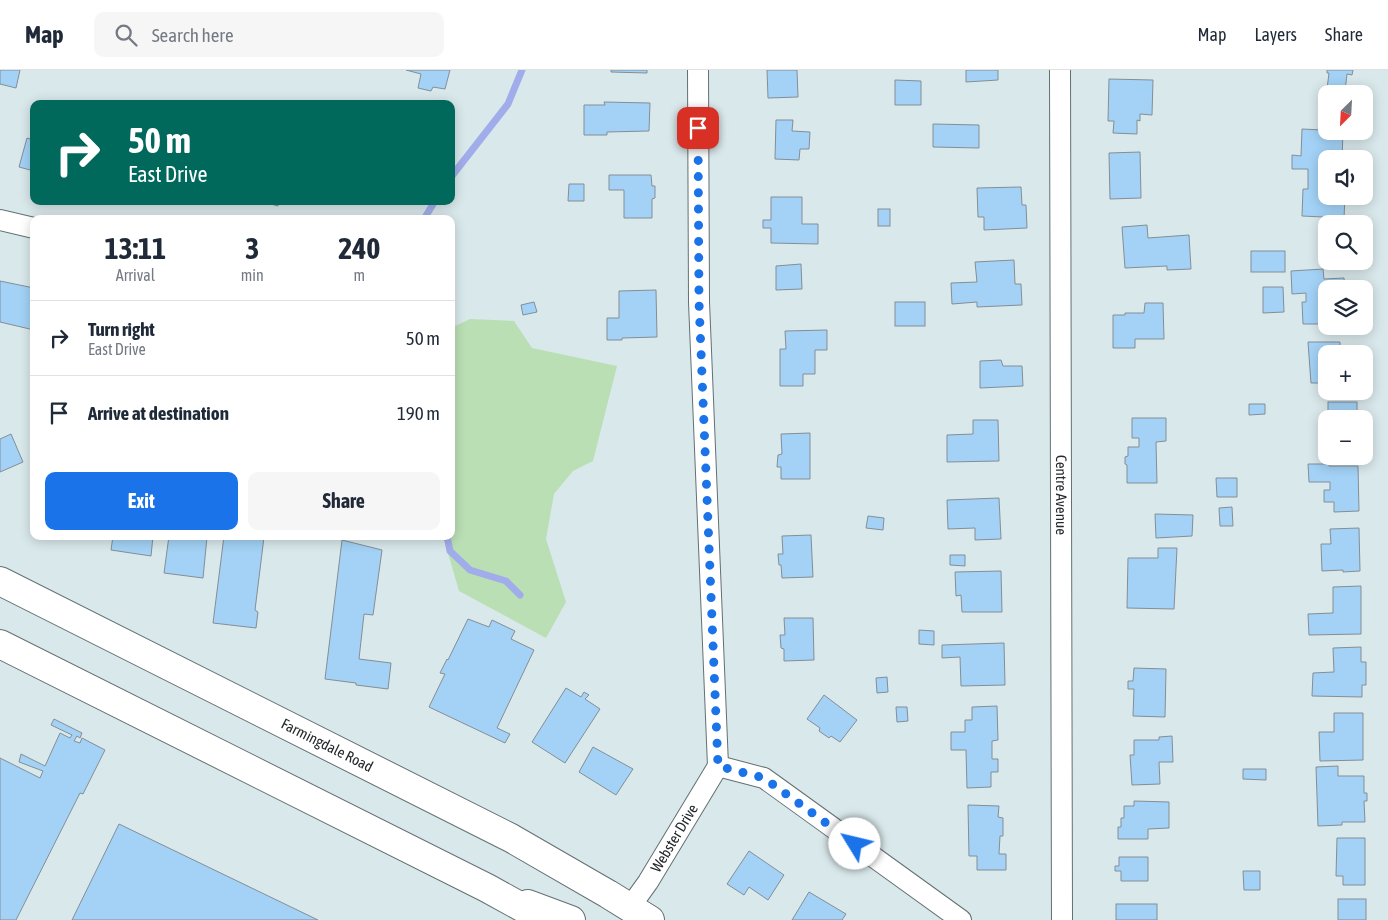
<!DOCTYPE html>
<meta charset="utf-8">
<style>
body{margin:0;font-family:"Asap Condensed",sans-serif;background:#f6f6f7;color:#1f2937;height:100vh;display:flex;flex-direction:column;font-size:19px;white-space:nowrap}
*{box-sizing:border-box;margin:0}
p{font-size:16px;color:#747a83}
.icon{flex:none;width:28px;height:28px;fill:none;stroke:currentColor;stroke-width:2;stroke-linecap:round;stroke-linejoin:round}
.map{position:relative;flex:1;overflow:hidden}
.panel{position:absolute;left:30px;top:145px;width:425px;height:325px;display:flex;flex-direction:column;background:#fff;border-radius:10px;box-shadow:0 2px 12px #0003}
.panel>*{flex:none}
.top-card{position:absolute;left:30px;top:30px;width:425px;height:105px;border-radius:10px;box-shadow:0 2px 12px #0003;background:#00695c;color:#fff;overflow:hidden}
.needle{width:32px;rotate:204deg}
.controls{position:absolute;left:1318px;top:15px;display:grid;gap:10px}
.controls a{display:grid;place-items:center;width:55px;height:55px;border-radius:10px;background:#fff;box-shadow:0 2px 12px #0003;font-size:25px}
.pin{position:absolute;display:grid;place-items:center;width:42px;height:42px;color:#fff;margin:-21px;border-radius:10px;box-shadow:0 2px 8px #0006}
.me{position:absolute;width:55px;margin:-28px;rotate:306deg;stroke-linejoin:round;filter:drop-shadow(0 0 4px #0008)}
.turn{display:flex;align-items:center;gap:18px;height:105px;padding:0 15px;font-size:22px}
.turn .icon{width:65px;height:65px;stroke-width:2.5}
.turn b{display:block;font-size:35px;line-height:42px}
.eta{display:flex;justify-content:space-evenly;align-items:center;height:85px;text-align:center}
.eta b{font-size:30px;font-weight:700;line-height:35px}
.button{display:flex;gap:10px;margin-top:auto;padding:10px 15px}
.button a{flex:1;height:58px;border-radius:10px;background:#1a73e8;color:#fff;font-size:20px;font-weight:700;line-height:58px;text-align:center}
.button a+a{background:#f6f6f7;color:#1f2937}
ul{padding:0;list-style:none}
li{display:flex;align-items:center;gap:15px;height:75px;padding:0 15px;border-top:1px solid #e0e1e3}
li div{flex:1}
li b{display:block;font-size:19px}
li em{font-style:normal}
header{display:flex;align-items:center;gap:30px;box-sizing:border-box;height:70px;padding:0 25px;background:#fff;border-bottom:1px solid #e0e1e3}
header strong{font-size:24px}
nav{display:flex;gap:28px;margin-inline-start:auto;font-size:18px}
.search{width:350px;height:45px;background:#f6f6f7;display:flex;align-items:center;gap:12px;box-sizing:border-box;padding:0 18px;border-radius:10px;color:#747a83;font-size:19px}
.map>svg:first-child{display:block}
.green{fill:#badfb4}
.lines{fill:none;stroke-linecap:round;stroke-linejoin:round}
.stream{stroke:#a1adea;stroke-width:7}
.building{fill:#a3d2f6;stroke:#848e96}
.minor-casing{stroke:#637072;stroke-width:22}
.primary-casing{stroke:#637072;stroke-width:30}
.minor{stroke:#fff;stroke-width:20}
.primary{stroke:#fff;stroke-width:28}
.route{stroke:#1a73e8;stroke-width:9;stroke-dasharray:0 16.2}
.labels{text-anchor:middle;stroke-width:4;stroke-linejoin:round;paint-order:stroke}
.street-label{font-size:15px;fill:#242a2b;stroke:#d9e8eb}
</style>
<header>
<strong>Map</strong>
<div class="search"><svg class="icon" aria-label="search" viewBox="0 0 24 24"><circle cx="10" cy="10" r="6"/><path d="M15 15l6 6"/></svg>Search here</div>
<nav><a>Map</a><a>Layers</a><a>Share</a></nav>
</header>
<div class="map">
<svg width="1388" height="850" viewBox="0 0 1388 850">
<rect width="100%" height="100%" fill="#d9e8eb"/>
<polygon class="green" points="470,249 514,251 532,278 617,296 593,391 573,401 554,424 546,469 566,532 546,568 459,521 443,466 451,466 451,258"/>
<g class="lines">
<g class="stream">
<polyline points="451,107 508,34 522,0"/>
<polyline points="424,149 435,131"/>
<polyline points="447,466 450,481 470,500 506,511 520,525"/>
</g>
</g>
<g class="building">
<polygon points="0,0 20,0 16,18 0,14"/>
<polygon points="406,0 450,0 445,19 433,17 431,21 418,18 421,4"/>
<polygon points="611,0 647,0 647,3 611,2"/>
<polygon points="767,0 797,0 798,27 768,28"/>
<polygon points="966,0 998,0 998,10 966,12"/>
<polygon points="1327,0 1353,0 1352,5 1347,4 1345,21 1327,19 1329,3 1327,3"/>
<polygon points="1109,9 1153,10 1152,45 1140,44 1140,51 1137,50 1137,64 1113,63 1114,51 1108,51"/>
<polygon points="895,10 921,11 921,35 895,35"/>
<polygon points="604,32 650,33 649,61 607,62 607,65 584,65 584,35 605,35"/>
<polygon points="776,50 793,50 792,61 810,62 809,79 800,79 799,90 775,89"/>
<polygon points="933,54 979,55 979,78 933,77"/>
<polygon points="1302,59 1343,61 1342,89 1326,89 1326,126 1345,126 1344,148 1302,146 1303,119 1308,119 1308,99 1292,99 1292,85 1301,86"/>
<polygon points="27,68 34,70 34,101 19,97"/>
<polygon points="1140,82 1141,128 1110,129 1109,83"/>
<polygon points="609,105 651,105 652,116 655,116 655,128 652,129 652,148 624,148 624,120 609,120"/>
<polygon points="569,114 584,114 584,131 568,131"/>
<polygon points="1021,117 1022,135 1026,135 1027,158 984,160 984,147 978,147 977,118"/>
<polygon points="771,127 802,127 802,154 818,154 818,174 771,173 771,158 763,158 763,150 771,150"/>
<polygon points="260,131 279,131 278,136"/>
<rect x="878" y="139" width="12" height="17"/>
<polygon points="1147,155 1148,168 1189,165 1191,199 1167,200 1167,196 1125,198 1122,157"/>
<rect x="1251" y="181" width="34" height="21"/>
<polygon points="1014,190 1015,214 1021,214 1022,235 977,237 977,232 952,234 951,213 977,212 975,192"/>
<polygon points="801,194 802,219 776,220 776,196"/>
<polygon points="1323,199 1324,209 1344,208 1345,219 1326,219 1326,254 1303,254 1302,232 1306,232 1306,223 1292,224 1291,201"/>
<polygon points="0,211 34,218 34,236 32,246 34,246 34,260 0,252"/>
<polygon points="1263,217 1283,217 1284,242 1263,243"/>
<polygon points="656,220 657,267 622,268 622,270 607,270 607,248 619,248 619,221"/>
<polygon points="534,232 537,242 523,245 521,235"/>
<rect x="895" y="232" width="30" height="24"/>
<polygon points="1145,233 1163,233 1164,269 1135,269 1135,278 1113,278 1113,245 1125,245 1125,243 1144,243"/>
<polygon points="827,260 827,280 815,280 815,304 803,304 803,316 780,316 780,279 786,279 785,261"/>
<polygon points="1308,272 1340,272 1340,280 1343,280 1343,284 1326,284 1326,313 1311,313"/>
<polygon points="1001,290 1003,296 1022,296 1023,316 980,318 980,291"/>
<rect x="1328" y="332" width="29" height="17"/>
<polygon points="1249,334 1265,334 1265,344 1249,345"/>
<polygon points="1132,348 1166,348 1166,371 1156,372 1157,413 1127,413 1127,395 1125,394 1125,387 1128,386 1128,377 1139,377 1139,368 1132,368"/>
<polygon points="973,350 998,350 999,391 947,392 947,365 973,364"/>
<rect x="1320" y="352" width="6" height="17"/>
<polygon points="810,363 810,409 781,409 781,397 777,397 778,385 782,384 781,364"/>
<polygon points="11,364 23,392 0,402 0,369"/>
<polygon points="1308,394 1329,394 1329,396 1358,396 1359,441 1334,442 1334,432 1324,432 1324,420 1330,420 1330,412 1309,412"/>
<polygon points="1216,408 1237,408 1237,427 1217,427"/>
<polygon points="999,428 1001,469 975,470 975,458 948,459 947,430"/>
<polygon points="1232,437 1233,456 1220,456 1219,438"/>
<polygon points="1155,444 1193,445 1192,466 1156,468"/>
<polygon points="868,446 884,448 883,460 866,458"/>
<polygon points="1359,458 1360,501 1343,502 1343,500 1322,501 1321,474 1331,474 1330,459"/>
<polygon points="811,465 813,507 782,508 781,495 779,495 778,484 783,484 782,466"/>
<polygon points="113,466 153,466 151,486 111,480"/>
<polygon points="169,466 207,467 203,508 164,503"/>
<polygon points="224,466 286,466 286,469 264,467 255,540 258,542 256,558 213,553"/>
<polygon points="342,470 382,480 373,545 364,544 359,589 391,593 388,619 356,615 356,613 325,609"/>
<polygon points="1158,478 1177,478 1174,539 1127,538 1128,488 1158,488"/>
<polygon points="950,485 965,485 965,496 950,495"/>
<polygon points="1001,501 1002,542 962,542 961,525 956,526 955,502"/>
<polygon points="1361,516 1361,564 1309,565 1308,544 1333,543 1333,517"/>
<polygon points="784,548 813,548 814,590 784,591 784,579 781,578 780,565 785,565"/>
<polygon points="468,549 489,557 492,550 515,561 511,569 534,580 497,658 510,664 505,673 429,637 445,604 440,603 447,589 448,590"/>
<polygon points="919,560 934,561 934,575 919,574"/>
<polygon points="1004,573 1005,615 961,616 960,587 942,588 942,575"/>
<polygon points="1361,577 1361,592 1366,592 1366,615 1362,615 1362,627 1312,626 1313,603 1334,602 1333,578"/>
<polygon points="1134,598 1166,599 1165,647 1133,646 1134,619 1128,619 1128,611 1133,611"/>
<polygon points="887,607 888,622 877,623 876,608"/>
<polygon points="566,618 581,627 584,622 589,625 585,629 600,639 565,693 532,672"/>
<polygon points="824,625 857,650 840,672 831,666 829,668 819,661 820,658 807,649"/>
<polygon points="997,636 998,670 992,671 992,689 998,689 998,702 991,702 991,717 967,718 966,680 951,680 951,662 965,662 965,650 972,650 972,637"/>
<polygon points="896,637 907,637 908,651 897,652"/>
<polygon points="1334,643 1363,643 1363,690 1320,691 1319,662 1334,662"/>
<polygon points="54,649 82,663 80,668 77,666 74,671 80,673 82,668 105,680 83,724 80,723 16,850 0,850 0,688 40,708 43,701 19,692 21,684 45,696 60,663 70,668 72,665 51,655"/>
<polygon points="1172,666 1173,692 1159,692 1160,714 1132,715 1130,685 1134,685 1134,670 1159,670 1159,667"/>
<polygon points="593,677 633,699 616,725 579,702"/>
<polygon points="1338,696 1338,706 1364,706 1364,723 1367,723 1367,731 1364,731 1365,752 1342,752 1342,755 1318,756 1316,697"/>
<polygon points="1243,699 1266,699 1266,710 1243,709"/>
<polygon points="1134,731 1169,732 1169,758 1148,759 1148,769 1118,769 1118,757 1121,757 1121,748 1124,748 1124,736 1134,736"/>
<polygon points="968,735 999,736 998,747 1003,748 1003,766 1000,766 999,784 1006,784 1006,800 977,800 977,786 969,786"/>
<polygon points="119,754 318,850 72,850"/>
<polygon points="1337,768 1365,768 1365,815 1343,815 1343,806 1336,806"/>
<polygon points="749,781 784,805 768,830 749,817 744,825 727,814"/>
<polygon points="1119,787 1148,787 1148,811 1121,811 1121,801 1115,801 1115,796 1119,796"/>
<polygon points="1243,801 1260,801 1260,820 1244,820"/>
<polygon points="809,822 846,844 842,850 792,850"/>
<rect x="1338" y="829" width="28" height="21"/>
<rect x="1116" y="834" width="41" height="16"/>
</g>
<g class="lines">
<defs>
<g id="minor">
<polyline points="698,0 699,232 718,696"/>
<path id="s1" d="M1060 0 1062 850"/>
<polyline points="0,150 34,158"/>
<polyline points="718,696 764,708 961,850"/>
<path id="s2" d="M630 837 648 812 718 696"/>
</g>
<g id="primary">
<path id="s3" d="M0 511 511 768 608 824 650 850"/>
<polyline points="0,574 487,818 545,850"/>
<polyline points="528,834 571,850"/>
</g>
</defs>
<use href="#minor" class="minor-casing"/>
<use href="#primary" class="primary-casing"/>
<use href="#minor" class="minor"/>
<use href="#primary" class="primary"/>
</g>
<g class="lines">
<polyline class="route" points="698,58 699,232 718,696 764,708 855,774"/>
</g>
<g class="labels">
<g class="street-label">
<text dy="5" stroke="none"><textPath href="#s1" startOffset="425">Centre Avenue</textPath></text>
<text dy="5" stroke="none"><textPath href="#s3" startOffset="366">Farmingdale Road</textPath></text>
<text dy="5" stroke="none"><textPath href="#s2" startOffset="82">Webster Drive</textPath></text>
</g>
</g>
</svg>
<div class="controls">
<a><svg class="needle" viewBox="-14 -14 28 28"><path d="M0-13l5 13h-10z" fill="#e53935"/><path d="M0 13l5-13h-10z" fill="#747a83"/></svg></a>
<a><svg class="icon" aria-label="sound" viewBox="0 0 24 24"><path d="M4 9h4l5-4v14l-5-4H4zM17 9q2 3 0 6"/></svg></a>
<a><svg class="icon" aria-label="search" viewBox="0 0 24 24"><circle cx="10" cy="10" r="6"/><path d="M15 15l6 6"/></svg></a>
<a><svg class="icon" aria-label="layers" viewBox="0 0 24 24"><path d="M12 4l9 5-9 5-9-5zM3 14l9 5 9-5"/></svg></a>
<a>+</a>
<a>−</a>
</div>
<div class="pin" style="left:698px;top:58px;background:#d93025"><svg class="icon" aria-label="arrive" viewBox="0 0 24 24"><path d="M6 21V4h12l-3 4 3 4H6"/></svg></div>
<svg class="me" style="left:855px;top:774px" viewBox="-20 -20 40 40"><circle r="19" fill="#fff"/><path d="M0-13L10 11 0 6-10 11z" fill="#1a73e8"/></svg>
<div class="top-card">
<div class="turn"><svg class="icon" aria-label="right" viewBox="0 0 24 24"><path d="M7 20v-9h11M14 6l5 5-5 5"/></svg><div><b>50 m</b>East Drive</div></div>
</div>
<section class="panel">
<div class="eta">
<div><b>13:11</b><p>Arrival</p></div>
<div><b>3</b><p>min</p></div>
<div><b>240</b><p>m</p></div>
</div>
<ul>
<li><svg class="icon" aria-label="right" viewBox="0 0 24 24"><path d="M7 20v-9h11M14 6l5 5-5 5"/></svg><div><b>Turn right</b><p>East Drive</p></div><em>50 m</em></li>
<li><svg class="icon" aria-label="arrive" viewBox="0 0 24 24"><path d="M6 21V4h12l-3 4 3 4H6"/></svg><div><b>Arrive at destination</b></div><em>190 m</em></li>
</ul>
<div class="button"><a>Exit</a><a>Share</a></div>
</section>
</div>
